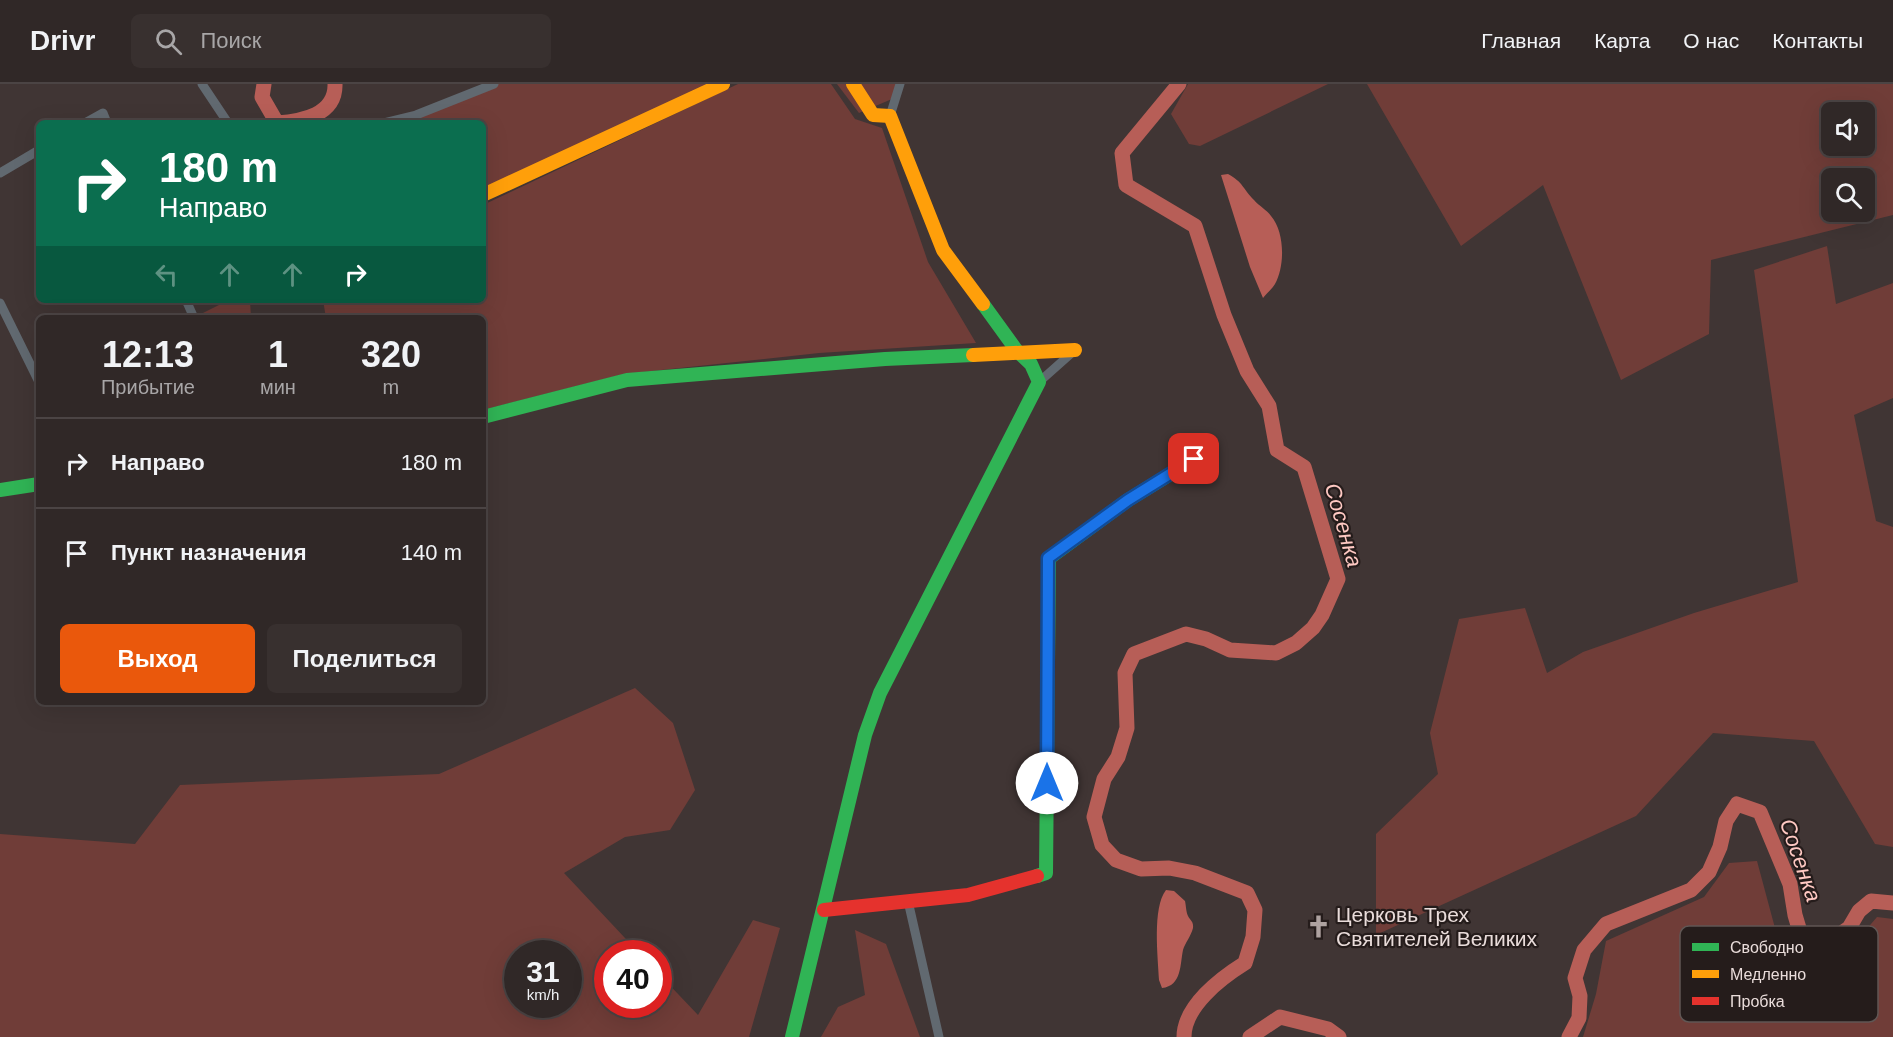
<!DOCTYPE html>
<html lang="ru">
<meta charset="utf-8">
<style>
body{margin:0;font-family:Helvetica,sans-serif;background:#38302f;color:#f1f3f6;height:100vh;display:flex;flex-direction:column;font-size:22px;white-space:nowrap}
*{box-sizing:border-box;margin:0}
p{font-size:20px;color:#a8a6a7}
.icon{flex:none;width:33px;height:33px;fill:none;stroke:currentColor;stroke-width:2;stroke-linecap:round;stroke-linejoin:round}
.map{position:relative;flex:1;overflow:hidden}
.drawer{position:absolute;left:36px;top:231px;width:450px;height:390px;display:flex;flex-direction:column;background:#302827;border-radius:9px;box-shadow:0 6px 24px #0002,0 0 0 2px #4b4444}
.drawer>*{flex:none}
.banner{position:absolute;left:36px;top:36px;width:450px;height:183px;border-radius:9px;box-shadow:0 6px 24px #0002,0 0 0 2px #4b4444;background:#0b6e4f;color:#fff;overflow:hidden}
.fabs{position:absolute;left:1821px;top:18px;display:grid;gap:12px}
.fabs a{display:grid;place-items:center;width:54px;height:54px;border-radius:9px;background:#302827;box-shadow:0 6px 24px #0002,0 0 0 2px #4b4444;font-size:30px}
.speed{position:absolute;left:504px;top:856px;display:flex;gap:12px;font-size:30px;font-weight:700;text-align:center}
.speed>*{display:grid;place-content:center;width:78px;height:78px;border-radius:50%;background:#302827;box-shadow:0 6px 24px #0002,0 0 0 2px #4b4444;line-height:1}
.speed small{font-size:15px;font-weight:400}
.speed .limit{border:9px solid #d22;background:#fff;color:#111}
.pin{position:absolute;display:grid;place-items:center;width:51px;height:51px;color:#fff;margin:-26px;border-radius:12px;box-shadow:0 3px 9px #0006}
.me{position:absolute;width:66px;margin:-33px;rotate:0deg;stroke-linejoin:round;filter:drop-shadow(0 0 4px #0008)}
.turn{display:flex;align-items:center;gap:21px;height:126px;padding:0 24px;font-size:27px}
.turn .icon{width:78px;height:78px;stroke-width:2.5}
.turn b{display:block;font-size:42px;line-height:51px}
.lanes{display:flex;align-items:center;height:57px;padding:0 24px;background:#0003;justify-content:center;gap:30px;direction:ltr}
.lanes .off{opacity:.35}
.eta{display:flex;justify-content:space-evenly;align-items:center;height:102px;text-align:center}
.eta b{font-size:36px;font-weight:700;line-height:42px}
.cta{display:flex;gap:12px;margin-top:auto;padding:12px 24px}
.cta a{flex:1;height:69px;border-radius:9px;background:#ea580c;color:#fff;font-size:24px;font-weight:700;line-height:69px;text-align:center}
.cta a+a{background:#38302f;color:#f1f3f6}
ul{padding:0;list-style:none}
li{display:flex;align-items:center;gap:18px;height:90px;padding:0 24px;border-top:2px solid #4b4444}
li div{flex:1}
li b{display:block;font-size:22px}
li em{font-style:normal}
header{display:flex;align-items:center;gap:36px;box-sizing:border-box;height:84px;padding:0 30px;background:#302827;border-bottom:2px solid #4b4444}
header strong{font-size:28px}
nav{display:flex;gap:33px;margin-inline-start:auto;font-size:21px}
.search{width:420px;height:54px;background:#38302f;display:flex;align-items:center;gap:15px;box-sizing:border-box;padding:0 21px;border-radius:9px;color:#a8a6a7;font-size:22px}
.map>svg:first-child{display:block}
.green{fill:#703d38;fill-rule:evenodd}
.water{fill:#b75e57}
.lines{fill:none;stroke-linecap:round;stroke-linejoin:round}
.river{stroke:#b75e57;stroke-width:15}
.street{stroke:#616970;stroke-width:9}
.fast{stroke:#30b455;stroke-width:14}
.slow{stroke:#ff9f0a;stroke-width:14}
.jam{stroke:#e5322d;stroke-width:14}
.route-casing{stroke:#114b97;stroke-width:15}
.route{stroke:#1a73e8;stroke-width:10}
.labels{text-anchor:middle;stroke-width:4.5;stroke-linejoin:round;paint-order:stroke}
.poi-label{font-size:21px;fill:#e9dcda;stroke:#251c1b;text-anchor:start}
.water-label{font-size:22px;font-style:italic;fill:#ffc9c3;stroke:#251c1b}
.key{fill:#251c1b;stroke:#605654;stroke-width:1.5}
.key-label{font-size:16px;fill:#e9dcda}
</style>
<header>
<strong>Drivr</strong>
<div class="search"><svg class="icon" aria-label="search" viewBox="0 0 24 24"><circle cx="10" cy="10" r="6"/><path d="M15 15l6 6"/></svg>Поиск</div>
<nav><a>Главная</a><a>Карта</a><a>О нас</a><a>Контакты</a></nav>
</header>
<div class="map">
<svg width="1893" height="953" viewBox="0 0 1893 953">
<rect width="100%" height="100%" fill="#403534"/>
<g class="green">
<polygon points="496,0 714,0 483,110 483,39 394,39"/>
<polygon points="738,0 831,0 855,35 882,44 928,178 976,259 819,269 624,290 483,326 483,234 326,234 323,216 483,216 483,121"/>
<polygon points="837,0 904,0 899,12 859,29"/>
<polygon points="1188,0 1328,0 1200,62 1189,60 1171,30"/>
<path d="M1367 0H1893V131L1711 176 1709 250 1621 296 1543 101 1461 162ZM1832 28H1864V62H1832ZM1832 94H1864V128H1832Z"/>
<polygon points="1827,162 1836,220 1893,199 1893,314 1854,331 1876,437 1893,443 1893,763 1875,760 1814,657 1713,649 1636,732 1376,851 1376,750 1438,690 1430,649 1459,535 1525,524 1547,589 1583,568 1694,529 1798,498 1754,186"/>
<polygon points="229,216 250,216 251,234 201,234 199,231"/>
<path d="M635 604 673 639 695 706 670 746 625 753 564 789 640 870H608V921H658L659 890 698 931 753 836 780 844 749 953H0V750L135 760 180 701 439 690ZM518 870H568V921H518Z"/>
<polygon points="1757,777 1779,859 1841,875 1877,833 1893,835 1893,953 1583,953 1596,910 1606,857 1704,813 1729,779"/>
<polygon points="855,846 886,860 920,953 821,953 838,923 865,911"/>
</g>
<g class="water">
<path d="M1228 90C1243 98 1243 105 1254 116 1259 122 1267 126 1271 132 1285 148 1285 182 1275 200 1272 205 1266 210 1263 214L1250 183 1221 91Z"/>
<path d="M1166 806 1174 807 1185 817C1186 821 1186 828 1188 832 1190 836 1194 838 1193 844 1191 852 1185 859 1183 866 1180 880 1182 902 1162 904L1159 896C1158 873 1152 824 1166 806Z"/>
</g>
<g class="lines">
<g class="river">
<path d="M264 0 262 13 277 39C302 37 336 31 335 0"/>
<path d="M1179 0 1122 69 1126 101 1195 142 1224 231 1247 287 1269 322 1277 366 1304 383 1338 495 1322 531 1313 544 1296 559 1276 569 1230 566 1206 555 1186 550 1134 570 1125 589 1127 644 1118 673 1104 695 1094 733 1102 761 1116 776 1141 785 1169 784 1195 789 1247 809 1255 826 1253 853 1245 879C1221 894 1184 922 1184 953"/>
<polyline points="1250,953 1280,933 1328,945 1339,953"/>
<polyline points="1569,953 1579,934 1580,912 1575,894 1584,866 1606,840 1691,806 1709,788 1720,763 1726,737 1737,720 1760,728 1790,800 1795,831 1801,851 1826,860 1849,844 1859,827 1871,817 1893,819"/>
</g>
<g class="street">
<polyline points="202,0 228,39"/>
<polyline points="890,32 900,0"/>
<polyline points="85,39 103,29 107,39"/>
<polyline points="383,39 416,31 494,0"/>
<polyline points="0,89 39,66"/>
<polyline points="186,216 194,234"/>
<polyline points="269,216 271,216"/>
<polyline points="0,219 39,298"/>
<polyline points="1039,298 1075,266"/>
<polyline points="908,817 939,953"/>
</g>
<g class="fast">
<polyline points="483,333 627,296 885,275 973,271"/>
<polyline points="0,406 39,400"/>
<polyline points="1037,792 1046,789 1049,474 1128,416 1211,365"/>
<polyline points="792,953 865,651 880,609 1039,298 1031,280 1017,267 983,220"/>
</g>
<g class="slow">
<polyline points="853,0 873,31 890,32 943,166 983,220"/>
<polyline points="483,111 723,0"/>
<polyline points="973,271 1075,266"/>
</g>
<polyline class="jam" points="824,826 968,811 1037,792"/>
</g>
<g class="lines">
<defs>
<polyline id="route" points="1047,699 1048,474 1128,416 1194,375"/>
</defs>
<use href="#route" class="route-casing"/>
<use href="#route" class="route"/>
</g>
<defs>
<symbol id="church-bare" viewBox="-9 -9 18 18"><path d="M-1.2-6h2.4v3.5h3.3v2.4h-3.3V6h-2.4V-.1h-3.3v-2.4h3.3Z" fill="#aea2a0" stroke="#251c1b" stroke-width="2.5" paint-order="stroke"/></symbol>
</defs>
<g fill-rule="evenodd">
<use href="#church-bare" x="1302" y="826" width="33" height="33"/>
</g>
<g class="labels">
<g class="poi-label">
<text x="1336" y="838">Церковь Трех<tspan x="1336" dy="24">Святителей Великих</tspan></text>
</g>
<g class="water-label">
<text transform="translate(1344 441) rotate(74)" y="8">Сосенка</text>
<text transform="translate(1801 776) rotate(71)" y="8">Сосенка</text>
</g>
</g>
<rect x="1680" y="842" width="198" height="96" rx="9" class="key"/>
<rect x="1692" y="859" width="27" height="8" fill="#30b455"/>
<rect x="1692" y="886" width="27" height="8" fill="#ff9f0a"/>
<rect x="1692" y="913" width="27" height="8" fill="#e5322d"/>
<g class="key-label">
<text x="1730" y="869">Свободно</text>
<text x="1730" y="896">Медленно</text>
<text x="1730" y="923">Пробка</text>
</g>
</svg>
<div class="fabs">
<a><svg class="icon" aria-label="sound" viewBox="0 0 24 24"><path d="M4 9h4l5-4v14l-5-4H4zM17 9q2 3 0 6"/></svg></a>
<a><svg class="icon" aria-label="search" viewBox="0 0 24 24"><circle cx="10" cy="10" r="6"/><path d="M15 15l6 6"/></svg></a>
</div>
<div class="speed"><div>31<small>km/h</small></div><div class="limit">40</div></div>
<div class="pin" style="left:1194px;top:375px;background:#d93025"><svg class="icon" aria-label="arrive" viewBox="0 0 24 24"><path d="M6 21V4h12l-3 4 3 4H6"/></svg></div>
<svg class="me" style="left:1047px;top:699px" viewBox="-20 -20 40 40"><circle r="19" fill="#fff"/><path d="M0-13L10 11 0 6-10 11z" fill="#1a73e8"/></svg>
<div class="banner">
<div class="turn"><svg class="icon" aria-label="right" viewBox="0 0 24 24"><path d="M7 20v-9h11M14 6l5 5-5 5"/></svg><div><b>180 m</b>Направо</div></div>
<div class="lanes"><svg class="icon off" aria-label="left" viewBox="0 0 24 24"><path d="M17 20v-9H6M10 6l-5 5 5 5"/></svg><svg class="icon off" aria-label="ahead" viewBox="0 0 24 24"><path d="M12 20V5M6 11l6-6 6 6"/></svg><svg class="icon off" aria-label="ahead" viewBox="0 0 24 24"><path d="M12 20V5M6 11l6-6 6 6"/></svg><svg class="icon" aria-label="right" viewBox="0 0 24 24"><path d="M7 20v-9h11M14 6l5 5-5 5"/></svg></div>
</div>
<section class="drawer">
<div class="eta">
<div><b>12:13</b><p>Прибытие</p></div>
<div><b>1</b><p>мин</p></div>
<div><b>320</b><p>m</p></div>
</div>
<ul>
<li><svg class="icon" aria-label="right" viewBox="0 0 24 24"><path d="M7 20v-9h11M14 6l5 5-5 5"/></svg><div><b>Направо</b></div><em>180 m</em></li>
<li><svg class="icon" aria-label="arrive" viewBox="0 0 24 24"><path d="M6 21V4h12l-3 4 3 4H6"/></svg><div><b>Пункт назначения</b></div><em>140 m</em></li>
</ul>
<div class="cta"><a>Выход</a><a>Поделиться</a></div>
</section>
</div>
